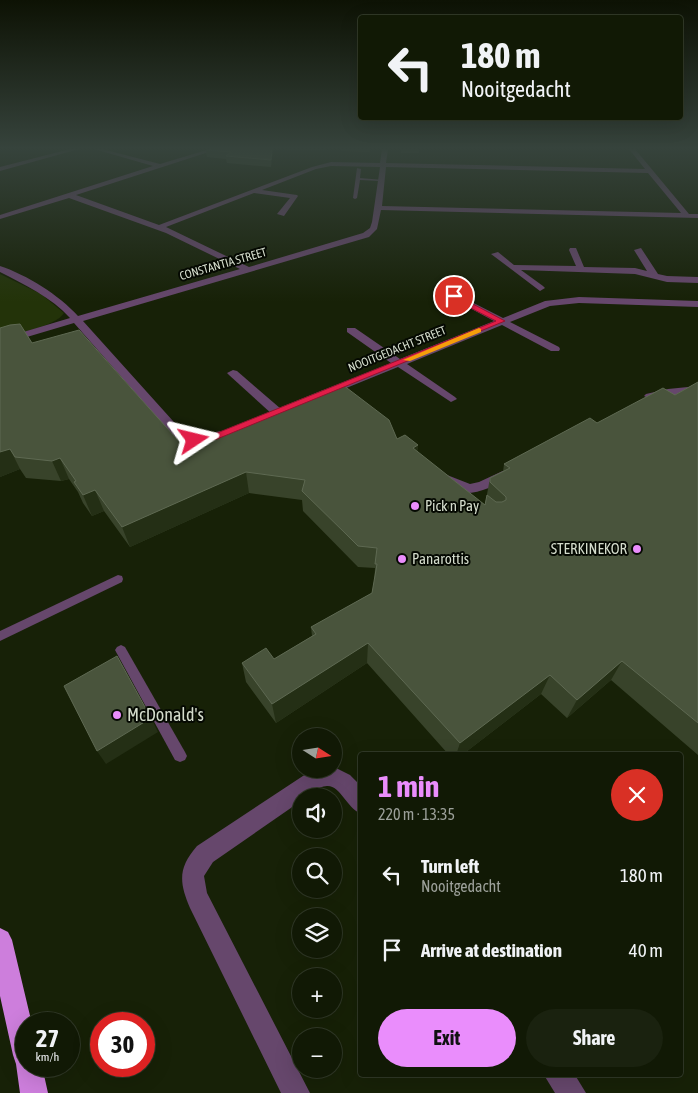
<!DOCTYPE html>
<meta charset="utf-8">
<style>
body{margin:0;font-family:"Asap Condensed",sans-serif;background:#1a220f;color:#f1f3f6;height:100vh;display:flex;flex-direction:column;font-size:19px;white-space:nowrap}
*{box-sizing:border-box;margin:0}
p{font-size:16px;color:#9ca09a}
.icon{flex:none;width:28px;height:28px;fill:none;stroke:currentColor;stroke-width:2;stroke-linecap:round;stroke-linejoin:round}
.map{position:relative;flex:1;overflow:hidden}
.details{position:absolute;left:358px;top:752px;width:325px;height:325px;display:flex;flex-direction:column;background:#111905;border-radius:5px;box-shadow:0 5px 20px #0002,0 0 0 1px #303827}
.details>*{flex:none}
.hud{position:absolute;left:358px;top:15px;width:325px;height:105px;border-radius:5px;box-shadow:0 5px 20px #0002,0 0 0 1px #303827;background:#111905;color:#f1f3f6;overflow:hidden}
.needle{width:32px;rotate:102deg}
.fabs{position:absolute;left:292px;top:728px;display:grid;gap:10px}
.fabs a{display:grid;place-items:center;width:50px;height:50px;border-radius:50%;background:#111905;box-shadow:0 5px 20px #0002,0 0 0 1px #303827;font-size:25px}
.speed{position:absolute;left:15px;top:1012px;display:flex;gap:10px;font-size:25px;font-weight:700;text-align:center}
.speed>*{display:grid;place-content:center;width:65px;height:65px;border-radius:50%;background:#111905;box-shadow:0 5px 20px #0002,0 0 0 1px #303827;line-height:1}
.speed small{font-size:12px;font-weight:400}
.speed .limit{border:8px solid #d22;background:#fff;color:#111}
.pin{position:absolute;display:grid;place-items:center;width:42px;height:42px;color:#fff;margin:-21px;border:2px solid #fff;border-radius:50%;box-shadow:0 1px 5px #0007}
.me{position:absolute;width:55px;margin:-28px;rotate:80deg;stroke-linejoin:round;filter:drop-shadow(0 0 4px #0008)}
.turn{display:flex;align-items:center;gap:18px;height:105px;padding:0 20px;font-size:22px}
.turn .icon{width:65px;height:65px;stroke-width:2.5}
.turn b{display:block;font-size:35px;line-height:42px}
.round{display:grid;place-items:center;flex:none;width:52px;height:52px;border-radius:26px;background:#1a220f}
.summary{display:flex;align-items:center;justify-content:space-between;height:85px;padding:0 20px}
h1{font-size:30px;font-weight:700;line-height:38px;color:#ea8dfc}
.cta{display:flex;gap:10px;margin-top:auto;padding:10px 20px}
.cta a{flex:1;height:58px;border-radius:30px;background:#ea8dfc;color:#111;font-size:20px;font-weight:700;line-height:58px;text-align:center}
.cta a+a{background:#1a220f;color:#f1f3f6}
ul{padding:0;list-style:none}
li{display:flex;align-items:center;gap:15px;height:75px;padding:0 20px}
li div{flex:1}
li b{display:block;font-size:19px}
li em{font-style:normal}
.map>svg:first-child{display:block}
.green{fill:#233309}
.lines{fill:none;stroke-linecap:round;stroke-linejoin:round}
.lane{fill:#66476c;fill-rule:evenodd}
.street{fill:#66476c;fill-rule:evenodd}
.highway{fill:#cd7edc;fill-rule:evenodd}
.wall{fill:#38432a}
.shaded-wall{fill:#242f15}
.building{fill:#49543c;stroke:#5e6952}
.route{fill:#e11d48;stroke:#92132f}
.slow{fill:#f59e0b}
.poi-dot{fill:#ea8dfc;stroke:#050902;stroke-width:2}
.labels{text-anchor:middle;stroke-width:4;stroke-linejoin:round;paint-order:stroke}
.far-street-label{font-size:12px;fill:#d4dccc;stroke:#050902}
.poi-label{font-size:15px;fill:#d4dccc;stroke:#050902;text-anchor:start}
.near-poi-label{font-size:18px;fill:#d4dccc;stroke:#050902;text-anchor:start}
</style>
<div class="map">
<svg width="698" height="1093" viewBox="0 0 698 1093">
<rect width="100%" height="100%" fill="#172107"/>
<path class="green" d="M0 274 41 294 64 313C55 327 16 333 0 338Z"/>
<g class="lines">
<g class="lane">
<polygon points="357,168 361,169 360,178 383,180 381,181 360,180 357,198 355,199 353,198"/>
<polygon points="118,575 122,576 123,579 122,582 0,641 0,631"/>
<polygon points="121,645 125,647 185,752 187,756 185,760 180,762 175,760 115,650 117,647"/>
</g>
<g class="street">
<polygon points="70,149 79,149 0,171 0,167"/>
<path d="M94 149H102L160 164 210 149H218L76 195 159 225 312 167 331 162 380 163 382 149H388L386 163 645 169 629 149H635L689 214H698V218L381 210 377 229 369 237 83 321 182 431C196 438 206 435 220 431L226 435C214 448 188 444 174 437L74 323 0 345V339L70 318C51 297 25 285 0 272V266C27 275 59 295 78 316L240 269 166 233 69 198 0 219V215L153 166ZM331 166 380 167 372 222 370 228 363 233 249 267 166 227 254 193 290 198 277 214 284 216 298 196 297 195 262 190 316 169ZM386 167 648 173 681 213 382 206Z"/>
<polygon points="570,248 576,248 584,267 635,268 647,271 634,250 641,248 658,274 667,276 698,277 698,283 667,282 635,274 521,270 543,286 545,288 540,291 491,254 498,252 514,265 576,266 569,250"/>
<polygon points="454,293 503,318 545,301 579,297 698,301 698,307 579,303 550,306 510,322 559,347 560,349 559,351 551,351 502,325 407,364 455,397 457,399 451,402 398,367 329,395 321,395 319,393 321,391 391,363 347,332 347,328 355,328 400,359 494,321 451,298 451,294"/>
<polygon points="233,370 237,371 281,409 283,412 281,415 273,415 229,375 227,373"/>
<polygon points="698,386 698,392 650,399 644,396 646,394 668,389"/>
<path d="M507 469 512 470 514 473 512 476C491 488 458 506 440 479L442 476 447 475 470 484 479 482Z"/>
<path d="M334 767 350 775 360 785V813C347 808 340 785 327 786 317 786 312 796 301 796V801L213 862 204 876 207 893 310 1093H281L190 908C179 882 178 868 197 846L312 770 334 769Z"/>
<polygon points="544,1075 575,1075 586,1093 555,1093"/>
</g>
<polygon class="highway" points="0,928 8,932 12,940 32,1024 26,1024 26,1066 42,1066 48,1093 20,1093 16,1064 13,1055 0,996"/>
</g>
<g class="wall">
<polygon points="211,149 273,149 271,167 227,163 226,159 207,157 206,150"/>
<polygon points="280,149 327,149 323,150"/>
<polygon points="340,149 370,149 370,152 341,151"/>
<rect x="401" y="149" width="18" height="4"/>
<polygon points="32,343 184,447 397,439 418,445 417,452 485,505 490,478 503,472 504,464 597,423 675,395 698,382 698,755 611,680 567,718 541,694 462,755 449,755 367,663 276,723 246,682 242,663 274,659 312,636 311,627 372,593 374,584 375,568 358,567 303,511 302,500 249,493 130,547 104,511 92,516 83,503 78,492 69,479 61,481 26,478 20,469 0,477"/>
</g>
<g class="shaded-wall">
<polygon points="272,149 273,149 271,167 271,160"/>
<polygon points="418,445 416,466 413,448"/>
<polygon points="10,449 20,469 0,477 0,452"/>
<polygon points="60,458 69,479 61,481 52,461"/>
<polygon points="246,472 249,493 130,547 122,527"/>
<polygon points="95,490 104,511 92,516 83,495"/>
<polygon points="368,643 367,663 276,723 272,704"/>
<polygon points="622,661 611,680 567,718 577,700"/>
<polygon points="550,675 541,694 462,755 456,755 460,743"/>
<polygon points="151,718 158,732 106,764 97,751"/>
</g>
<g class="building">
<polygon points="211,149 272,149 271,160 226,156 231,152 206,150"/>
<polygon points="20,324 32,343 79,330 184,447 322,391 343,385 389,420 397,439 405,435 418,445 413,448 485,505 487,495 496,502 502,502 506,500 506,497 490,482 490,478 510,468 504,464 590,418 597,423 663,388 675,395 698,382 698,723 622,661 577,700 550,675 460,743 368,643 272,704 242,663 266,648 274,659 316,634 311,627 372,593 377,564 375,564 377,548 358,546 347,535 302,491 305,480 246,472 122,527 95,490 83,495 74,482 76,481 60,458 52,461 15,457 10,449 0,452 0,328 10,325"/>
<polygon points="117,656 151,718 97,751 64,686"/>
</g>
<linearGradient id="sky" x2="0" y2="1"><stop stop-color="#0d1204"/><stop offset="0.49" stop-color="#36433c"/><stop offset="1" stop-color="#36433c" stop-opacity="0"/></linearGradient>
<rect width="698" height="302" fill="url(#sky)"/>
<polygon class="route" points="451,295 456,295 505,321 217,439 194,443 189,440 194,437 212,435 496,321 451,298"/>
<polygon class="slow" points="479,328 481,329 481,332 410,361 403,360"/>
<g class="poi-dot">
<circle cx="415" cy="506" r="5"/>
<circle cx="637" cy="549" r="5"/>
<circle cx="402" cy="559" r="5"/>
<circle cx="117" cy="715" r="5"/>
</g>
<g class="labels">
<g class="far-street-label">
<text transform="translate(223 264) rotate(-16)" y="4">CONSTANTIA STREET</text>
<text transform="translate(397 349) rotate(-22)" y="4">NOOITGEDACHT STREET</text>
</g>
<g class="poi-label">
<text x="425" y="511">Pick n Pay</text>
<text x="627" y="554" text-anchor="end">STERKINEKOR</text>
<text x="412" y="564">Panarottis</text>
</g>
<g class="near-poi-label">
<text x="127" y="721">McDonald's</text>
</g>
</g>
</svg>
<div class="fabs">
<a><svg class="needle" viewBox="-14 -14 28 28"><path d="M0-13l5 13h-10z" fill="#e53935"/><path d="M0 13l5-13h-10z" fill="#9ca09a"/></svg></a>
<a><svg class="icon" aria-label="sound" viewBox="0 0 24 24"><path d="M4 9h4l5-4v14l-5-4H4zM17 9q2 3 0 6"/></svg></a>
<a><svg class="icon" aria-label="search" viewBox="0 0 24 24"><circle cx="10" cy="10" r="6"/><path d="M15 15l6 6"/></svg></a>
<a><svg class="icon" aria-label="layers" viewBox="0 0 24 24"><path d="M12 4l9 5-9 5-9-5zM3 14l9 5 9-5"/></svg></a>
<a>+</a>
<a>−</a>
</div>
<div class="speed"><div>27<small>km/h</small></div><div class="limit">30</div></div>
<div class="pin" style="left:454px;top:296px;background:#d93025"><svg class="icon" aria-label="arrive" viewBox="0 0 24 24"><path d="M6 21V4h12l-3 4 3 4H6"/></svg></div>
<svg class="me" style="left:194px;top:440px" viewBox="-20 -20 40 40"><path d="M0-17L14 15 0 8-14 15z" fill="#e11d48" stroke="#fff" stroke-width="4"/></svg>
<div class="hud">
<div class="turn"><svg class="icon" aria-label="left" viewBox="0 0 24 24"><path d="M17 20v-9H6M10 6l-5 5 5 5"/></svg><div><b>180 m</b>Nooitgedacht</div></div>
</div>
<section class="details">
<div class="summary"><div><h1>1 min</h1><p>220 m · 13:35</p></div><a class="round" style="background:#d93025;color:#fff"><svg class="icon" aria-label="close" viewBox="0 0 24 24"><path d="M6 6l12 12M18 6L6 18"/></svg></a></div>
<ul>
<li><svg class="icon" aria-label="left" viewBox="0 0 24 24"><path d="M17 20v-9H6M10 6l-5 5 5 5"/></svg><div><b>Turn left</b><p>Nooitgedacht</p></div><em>180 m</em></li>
<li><svg class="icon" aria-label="arrive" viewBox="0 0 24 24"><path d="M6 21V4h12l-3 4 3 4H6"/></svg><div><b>Arrive at destination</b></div><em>40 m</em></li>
</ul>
<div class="cta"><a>Exit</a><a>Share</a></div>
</section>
</div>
